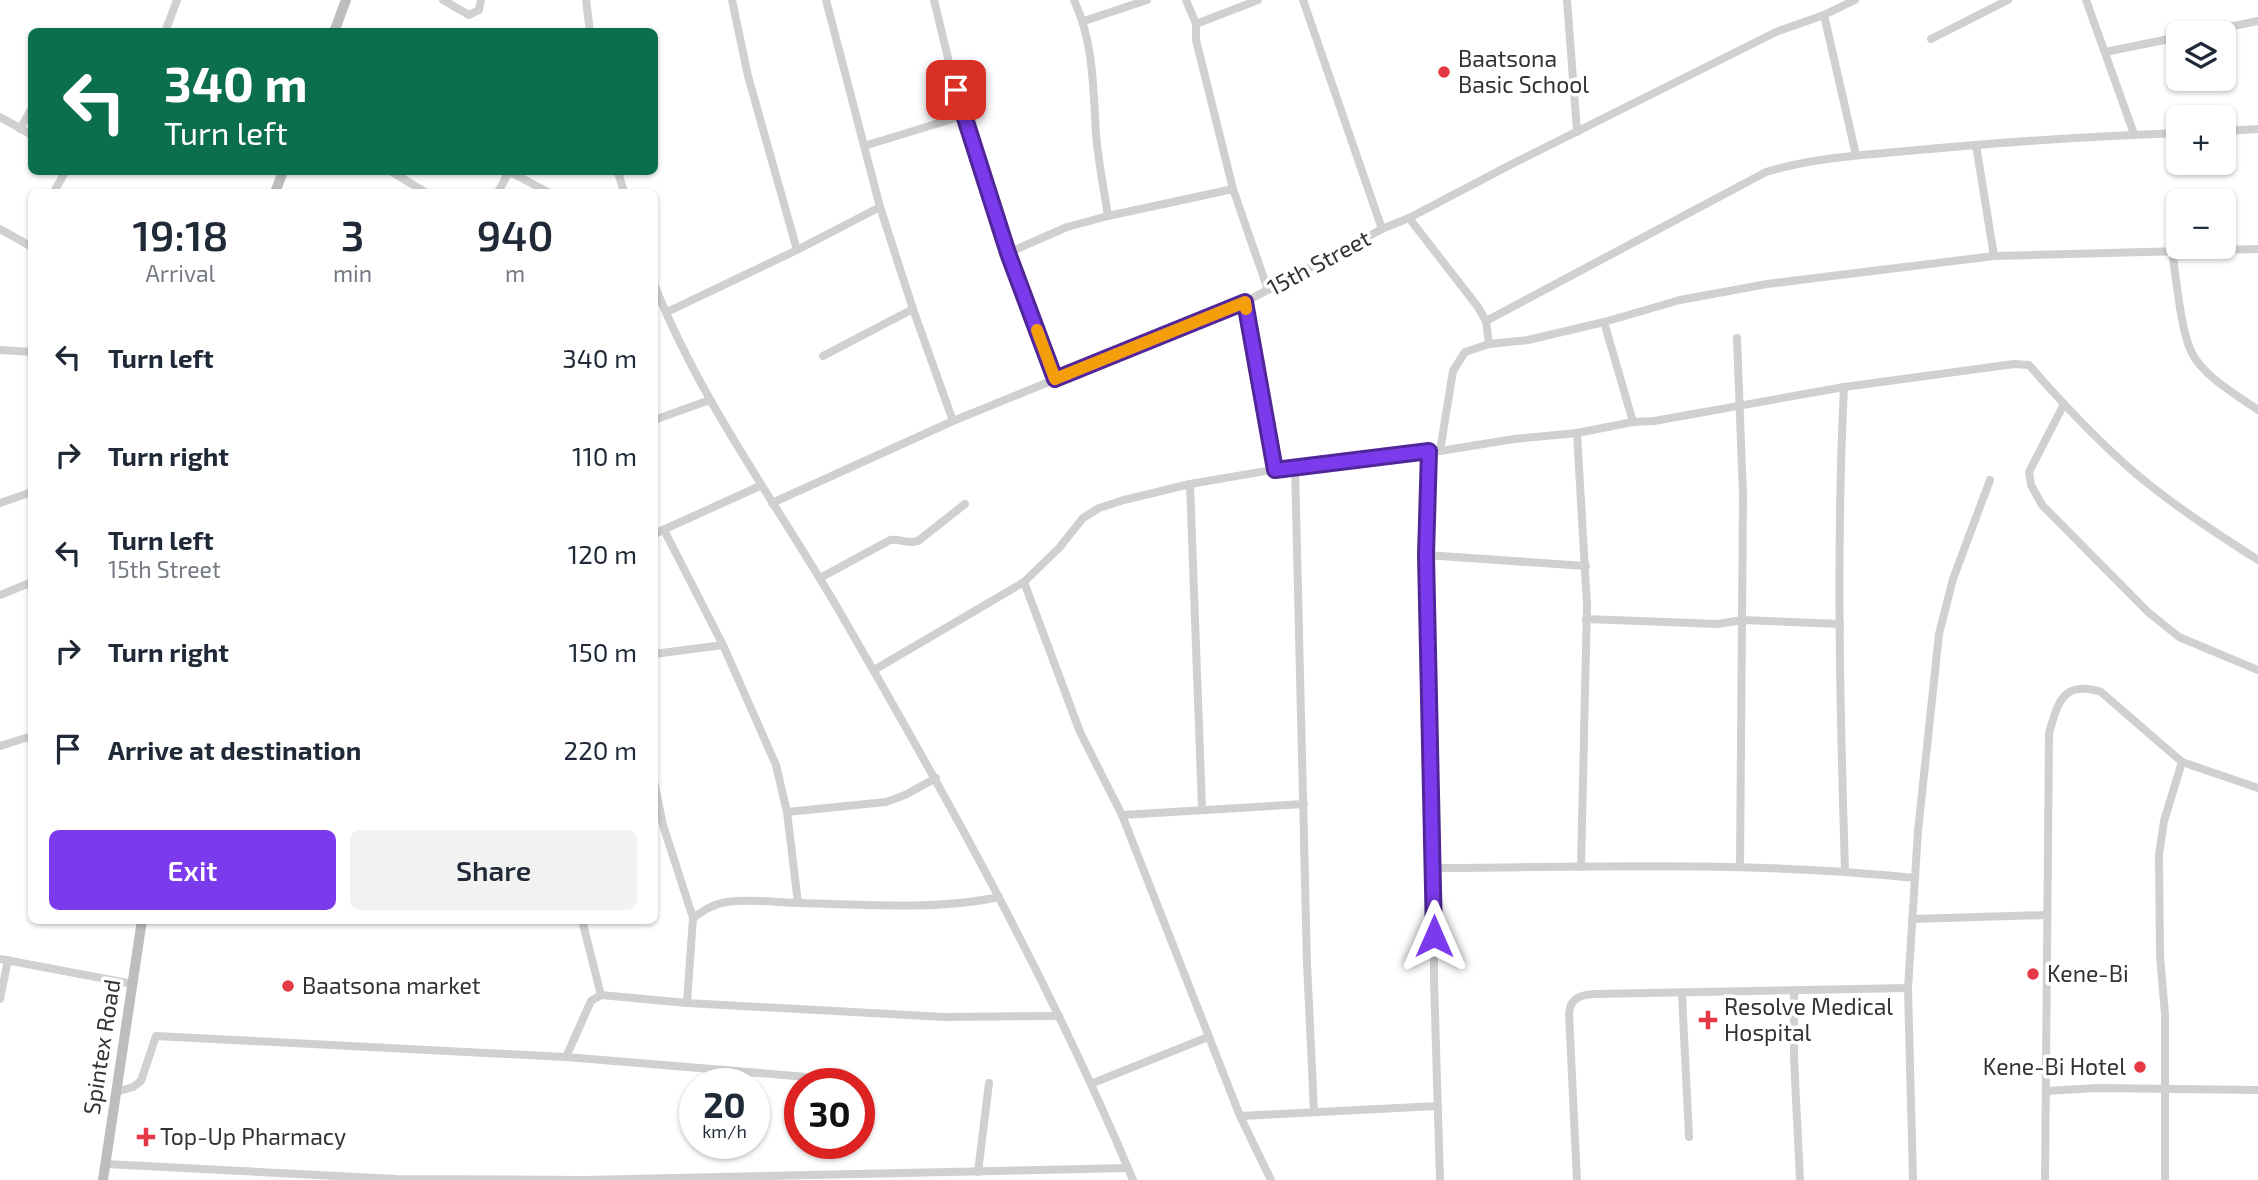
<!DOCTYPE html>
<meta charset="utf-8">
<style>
body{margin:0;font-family:"Exo 2",sans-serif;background:#f2f2f3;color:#1f2937;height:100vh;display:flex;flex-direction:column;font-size:26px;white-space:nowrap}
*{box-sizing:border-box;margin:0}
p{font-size:23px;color:#747a83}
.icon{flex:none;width:38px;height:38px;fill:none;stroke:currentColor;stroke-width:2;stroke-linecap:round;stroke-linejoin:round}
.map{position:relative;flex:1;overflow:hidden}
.panel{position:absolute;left:28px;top:189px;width:630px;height:735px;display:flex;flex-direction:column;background:#fff;border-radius:10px;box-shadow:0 2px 5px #0004}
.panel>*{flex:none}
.banner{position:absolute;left:28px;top:28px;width:630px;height:147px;border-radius:10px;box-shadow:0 2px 5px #0004;background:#0b6e4f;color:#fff;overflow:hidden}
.controls{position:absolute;left:2166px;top:21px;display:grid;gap:14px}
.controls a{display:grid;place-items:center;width:70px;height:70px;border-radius:10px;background:#fff;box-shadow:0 2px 5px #0004;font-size:35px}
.speed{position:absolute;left:679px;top:1068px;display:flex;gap:14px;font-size:35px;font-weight:700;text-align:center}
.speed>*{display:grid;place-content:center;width:91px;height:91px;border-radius:50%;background:#fff;box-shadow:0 2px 5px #0004;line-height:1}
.speed small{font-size:18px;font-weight:400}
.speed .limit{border:10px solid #d22;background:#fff;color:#111}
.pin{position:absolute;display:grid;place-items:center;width:60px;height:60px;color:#fff;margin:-30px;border-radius:14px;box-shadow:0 4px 10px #0006}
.me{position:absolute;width:77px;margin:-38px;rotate:0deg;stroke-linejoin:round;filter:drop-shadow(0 0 5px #0008)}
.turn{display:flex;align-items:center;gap:24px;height:147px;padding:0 21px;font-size:32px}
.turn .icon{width:91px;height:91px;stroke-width:2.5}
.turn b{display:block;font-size:49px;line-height:60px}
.eta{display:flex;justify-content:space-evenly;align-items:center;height:119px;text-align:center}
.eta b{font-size:42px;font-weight:600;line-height:49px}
.primary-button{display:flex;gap:14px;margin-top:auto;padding:14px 21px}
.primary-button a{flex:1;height:80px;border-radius:10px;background:#7c3aed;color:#fff;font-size:28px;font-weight:600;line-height:80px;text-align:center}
.primary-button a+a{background:#f2f2f3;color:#1f2937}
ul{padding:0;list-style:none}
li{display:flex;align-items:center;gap:21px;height:98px;padding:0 21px}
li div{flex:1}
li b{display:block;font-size:26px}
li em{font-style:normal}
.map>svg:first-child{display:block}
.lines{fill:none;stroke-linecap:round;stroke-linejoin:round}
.minor{stroke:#d0d0d0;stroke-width:8}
.secondary{stroke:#bdbdbd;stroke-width:10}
.route-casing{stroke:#51269a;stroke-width:18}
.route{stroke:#7c3aed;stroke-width:12}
.slow{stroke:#f59e0b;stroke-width:12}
.poi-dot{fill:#e63946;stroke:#fff;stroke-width:2.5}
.labels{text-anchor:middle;stroke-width:7;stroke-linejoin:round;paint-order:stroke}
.poi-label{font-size:23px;fill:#333;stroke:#fff;text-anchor:start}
.street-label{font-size:23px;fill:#333;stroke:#fff}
</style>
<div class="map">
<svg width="2258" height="1180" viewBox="0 0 2258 1180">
<rect width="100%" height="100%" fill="#fff"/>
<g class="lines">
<g class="minor">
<polyline points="443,0 469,15 479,10 481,0"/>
<polyline points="586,0 590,32"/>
<polyline points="732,0 748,76 797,250"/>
<polyline points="826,0 880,207 913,309 953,421"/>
<polyline points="934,0 962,116 1008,253 1054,379"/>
<path d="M1074 0C1094 43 1093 88 1096 134 1098 161 1104 189 1108 216"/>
<polyline points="1186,0 1196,24 1196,40 1233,189 1268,290"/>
<polyline points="1303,0 1382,229"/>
<polyline points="1567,0 1577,132"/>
<polyline points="2086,0 2134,134"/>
<polyline points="1824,15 1856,155"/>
<polyline points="1084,21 1147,0"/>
<polyline points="1196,24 1258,0"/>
<polyline points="165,32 177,0"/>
<polyline points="2199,33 2258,21"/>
<polyline points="1931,39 2008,0"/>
<polyline points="2105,52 2179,37"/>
<polyline points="0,117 32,135"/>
<polyline points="20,129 32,108"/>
<polyline points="2224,131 2258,129"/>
<polyline points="1976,145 1994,256"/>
<polyline points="864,146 962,116"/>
<polyline points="392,172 425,192"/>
<polyline points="510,172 548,192"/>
<polyline points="618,172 624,192"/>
<polyline points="54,192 65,172"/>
<polyline points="498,192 509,172"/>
<polyline points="1409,218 1478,307 1486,321 1489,344"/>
<polyline points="0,229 32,247"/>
<path d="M2172 251C2176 276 2181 333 2192 353 2203 376 2238 396 2258 410"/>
<polyline points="1008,253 1067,227 1108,216 1233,189"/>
<path d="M654 284C699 398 772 497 834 602 943 790 1049 979 1133 1180"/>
<polyline points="1245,302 1275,469"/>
<polyline points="667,312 797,250 880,207"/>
<path d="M1486 321 1766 172C1815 157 1866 155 1918 150 2005 142 2092 136 2179 133"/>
<polyline points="1604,322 1633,422"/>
<polyline points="1737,338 1743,496 1740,867"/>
<polyline points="0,350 32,352"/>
<polyline points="823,356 913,309"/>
<path d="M1844 387C1836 548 1840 709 1845 870"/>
<polyline points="2064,404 2029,472 2031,485 2042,505 2148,612 2179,637 2258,670"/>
<polyline points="654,420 710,400"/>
<polyline points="1577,433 1587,605 1581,867"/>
<polyline points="1429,451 1426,555 1434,868 1434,981 1440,1180"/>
<polyline points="1440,451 1453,371 1465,352 1489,344 1528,340 1604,322 1680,300 1767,284 1994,256 2258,249"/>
<polyline points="1295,466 1307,964 1314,1111"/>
<polyline points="1190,484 1202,809"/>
<polyline points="0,503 32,492"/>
<polyline points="772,503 953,421 1245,302 1382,229 1409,218 1512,164 1776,32 1824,15 1855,0"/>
<polyline points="664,530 723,645 776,765 787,812 798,903"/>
<polyline points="654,534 760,486"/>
<polyline points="1426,555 1586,566"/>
<path d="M820 578 890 540C900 538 908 545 918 541L965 504"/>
<polyline points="1024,582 1080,732 1122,815 1240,1116 1271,1180"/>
<polyline points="0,595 32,582"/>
<polyline points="1586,619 1718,624 1742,620 1840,624"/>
<polyline points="654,654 723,645"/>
<path d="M874 670 1024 582 1059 548 1083 518 1099 508 1124 500 1190 484 1295 466 1440 451 1514 439 1577 433 1633 422 1654 421 1844 387 2014 364 2029 365C2062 403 2097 440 2135 473 2173 505 2216 533 2258 560"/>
<polyline points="0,746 32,736"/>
<polyline points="654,781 663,825 693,918 687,1003"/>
<polyline points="787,812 886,802 905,795 936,778"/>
<polyline points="1122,815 1304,804"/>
<path d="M1434 868C1594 867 1755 861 1915 878"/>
<path d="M693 918C704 910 713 904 727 902 752 898 776 903 801 903 864 905 939 910 999 897"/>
<polyline points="1912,919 2046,915"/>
<polyline points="582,920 601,995"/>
<polyline points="0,959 133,984"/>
<polyline points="1794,992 1794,1058 1800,1180"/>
<polyline points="1682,994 1689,1137"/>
<polyline points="0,999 8,960"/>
<polyline points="566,1057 591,1001 601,995 687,1003 944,1017 1059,1016"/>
<polyline points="1093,1083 1208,1037"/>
<polyline points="2046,1091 2097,1088 2258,1090"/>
<polyline points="116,1092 133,1087 141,1081 156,1036 566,1057 808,1077"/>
<polyline points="1240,1116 1437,1106"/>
<polyline points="106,1164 396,1179 585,1180 1128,1168"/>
<polyline points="978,1172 989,1083"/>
<path d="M1577 1180 1569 1014C1570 998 1580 995 1594 994L1908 988"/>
<polyline points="1913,1180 1908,988 1918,831 1939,634 1953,579 1990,480"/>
<path d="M2045 1180 2049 733C2058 703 2062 680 2101 692L2182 762 2258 788"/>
<polyline points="2165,1180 2165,1014 2160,955 2159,855 2164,821 2182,762"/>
</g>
<g class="secondary">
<polyline points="334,32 346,0"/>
<polyline points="275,192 283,172"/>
<polyline points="103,1180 142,920"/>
</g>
</g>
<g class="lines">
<defs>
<polyline id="route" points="956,90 1008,253 1055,379 1245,302 1275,470 1429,451 1426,555 1434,936"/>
</defs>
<use href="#route" class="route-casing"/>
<use href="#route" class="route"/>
<polyline class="slow" points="1037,330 1055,379 1245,302 1246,309"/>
</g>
<g class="poi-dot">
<circle cx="1444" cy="72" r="7"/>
<circle cx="2033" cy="974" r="7"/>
<circle cx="288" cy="986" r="7"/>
<path d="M1704.5 1009.5h7v7h7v7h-7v7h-7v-7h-7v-7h7z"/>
<circle cx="2140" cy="1067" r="7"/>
<path d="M142.5 1126.5h7v7h7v7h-7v7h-7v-7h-7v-7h7z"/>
</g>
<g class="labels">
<g class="poi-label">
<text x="1458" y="67">Baatsona<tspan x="1458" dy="26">Basic School</tspan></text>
<text x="2047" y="982">Kene-Bi</text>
<text x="302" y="994">Baatsona market</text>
<text x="1724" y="1015">Resolve Medical<tspan x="1724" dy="26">Hospital</tspan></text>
<text x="2126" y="1075" text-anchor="end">Kene-Bi Hotel</text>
<text x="160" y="1145">Top-Up Pharmacy</text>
</g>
<g class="street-label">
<text transform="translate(1319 263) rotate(-28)" y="8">15th Street</text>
<text transform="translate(102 1047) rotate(-81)" y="8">Spintex Road</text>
</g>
</g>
</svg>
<div class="controls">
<a><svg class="icon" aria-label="layers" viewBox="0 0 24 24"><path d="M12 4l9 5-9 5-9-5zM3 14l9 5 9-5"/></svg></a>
<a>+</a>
<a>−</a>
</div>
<div class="speed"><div>20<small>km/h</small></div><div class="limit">30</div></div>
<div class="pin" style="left:956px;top:90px;background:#d93025"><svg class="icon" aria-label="arrive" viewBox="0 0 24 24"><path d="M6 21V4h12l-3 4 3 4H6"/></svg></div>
<svg class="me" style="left:1434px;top:936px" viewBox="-20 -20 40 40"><path d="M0-17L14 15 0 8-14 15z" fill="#7c3aed" stroke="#fff" stroke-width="4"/></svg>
<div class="banner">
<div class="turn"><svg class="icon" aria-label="left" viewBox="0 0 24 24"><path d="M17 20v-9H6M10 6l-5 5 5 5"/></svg><div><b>340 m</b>Turn left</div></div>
</div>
<section class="panel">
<div class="eta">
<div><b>19:18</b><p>Arrival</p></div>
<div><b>3</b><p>min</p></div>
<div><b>940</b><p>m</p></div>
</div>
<ul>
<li><svg class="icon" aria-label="left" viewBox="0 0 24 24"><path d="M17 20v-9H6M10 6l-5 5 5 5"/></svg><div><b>Turn left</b></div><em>340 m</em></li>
<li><svg class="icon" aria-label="right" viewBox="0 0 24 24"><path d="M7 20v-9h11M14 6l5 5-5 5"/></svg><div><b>Turn right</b></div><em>110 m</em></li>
<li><svg class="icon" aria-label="left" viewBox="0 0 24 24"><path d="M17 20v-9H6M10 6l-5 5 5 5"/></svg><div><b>Turn left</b><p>15th Street</p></div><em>120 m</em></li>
<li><svg class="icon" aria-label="right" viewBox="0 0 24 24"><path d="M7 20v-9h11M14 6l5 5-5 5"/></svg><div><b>Turn right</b></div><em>150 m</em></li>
<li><svg class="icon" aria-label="arrive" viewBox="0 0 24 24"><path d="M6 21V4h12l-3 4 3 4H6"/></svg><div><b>Arrive at destination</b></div><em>220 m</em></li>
</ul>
<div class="primary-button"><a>Exit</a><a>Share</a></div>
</section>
</div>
